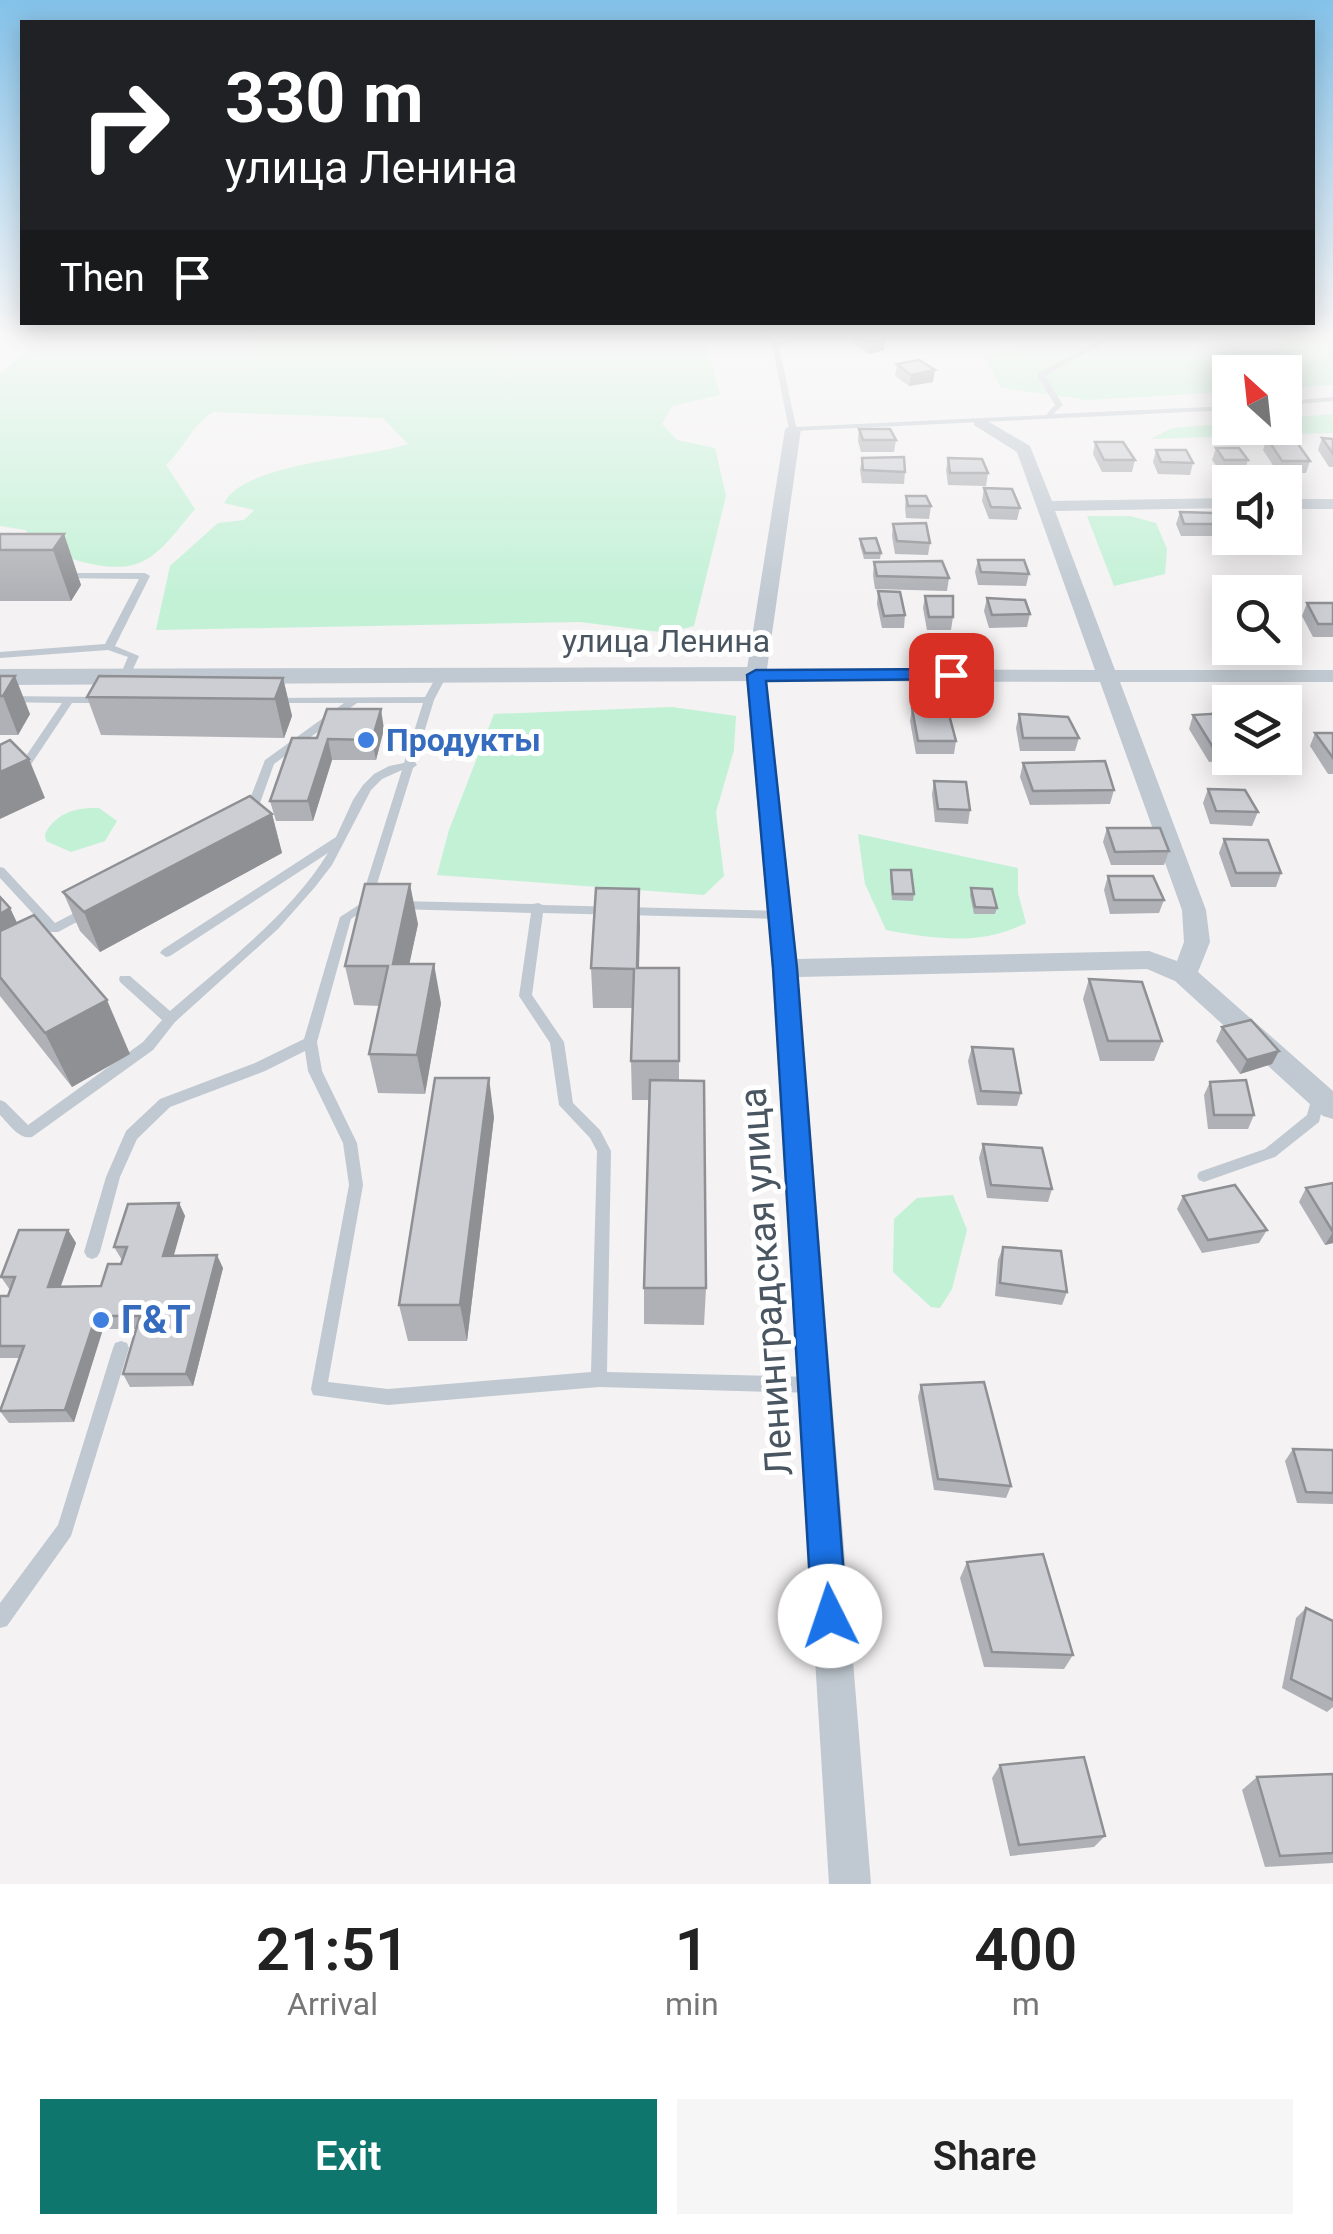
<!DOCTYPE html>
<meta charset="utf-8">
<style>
body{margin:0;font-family:Roboto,sans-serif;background:#f6f6f6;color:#222;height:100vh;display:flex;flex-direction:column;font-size:38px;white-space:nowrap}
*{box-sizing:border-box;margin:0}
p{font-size:32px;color:#767676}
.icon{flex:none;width:55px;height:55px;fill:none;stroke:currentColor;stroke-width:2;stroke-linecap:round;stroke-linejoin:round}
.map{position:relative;height:1884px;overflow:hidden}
.panel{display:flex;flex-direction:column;background:#fff;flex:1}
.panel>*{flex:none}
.banner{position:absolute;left:20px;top:20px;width:1295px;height:305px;border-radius:0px;box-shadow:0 5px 25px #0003;background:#202124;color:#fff;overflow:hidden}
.needle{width:65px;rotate:333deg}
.fabs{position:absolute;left:1212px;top:355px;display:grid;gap:20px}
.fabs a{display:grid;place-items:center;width:90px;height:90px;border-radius:0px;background:#fff;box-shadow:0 5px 25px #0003;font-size:50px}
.pin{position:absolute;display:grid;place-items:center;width:85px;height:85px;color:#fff;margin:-42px;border-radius:20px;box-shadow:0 5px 15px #0006}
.me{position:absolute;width:110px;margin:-55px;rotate:356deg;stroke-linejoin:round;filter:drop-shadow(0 0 8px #0008)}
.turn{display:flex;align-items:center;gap:35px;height:210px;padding:0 40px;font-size:45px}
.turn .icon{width:130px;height:130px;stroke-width:2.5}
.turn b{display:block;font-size:70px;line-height:85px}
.then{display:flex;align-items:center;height:95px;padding:0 40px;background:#0003;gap:20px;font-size:38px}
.eta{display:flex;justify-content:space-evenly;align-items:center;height:170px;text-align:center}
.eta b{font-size:60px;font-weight:600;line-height:70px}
.button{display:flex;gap:20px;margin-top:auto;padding:20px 40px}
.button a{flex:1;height:115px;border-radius:0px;background:#0f766e;color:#fff;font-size:40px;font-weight:600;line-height:115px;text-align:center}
.button a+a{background:#f6f6f6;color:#222}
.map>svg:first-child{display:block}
.green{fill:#c2f1d6}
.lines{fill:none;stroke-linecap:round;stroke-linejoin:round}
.service{fill:#c0c9d1;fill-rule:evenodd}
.minor{fill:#c0c9d1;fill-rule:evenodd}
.tertiary{fill:#c0c9d1;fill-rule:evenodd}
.wall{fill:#afb1b6}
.shaded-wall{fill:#8f9094}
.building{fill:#ccced4;stroke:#8f9094;stroke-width:2.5}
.route{fill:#1a73e8;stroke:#114b97;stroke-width:2.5}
.shop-dot{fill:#3f7fe0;stroke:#fff;stroke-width:4}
.labels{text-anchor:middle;stroke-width:10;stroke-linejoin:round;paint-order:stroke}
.street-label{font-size:32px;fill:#495560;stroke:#fff}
.shop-label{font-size:32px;font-weight:bold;fill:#366cbe;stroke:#fff;text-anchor:start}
.near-street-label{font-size:38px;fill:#495560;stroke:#fff}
.near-shop-label{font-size:38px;font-weight:bold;fill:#366cbe;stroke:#fff;text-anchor:start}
</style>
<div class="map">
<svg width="1333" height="1884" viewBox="0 0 1333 1884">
<rect width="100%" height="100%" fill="#f4f2f2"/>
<g class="green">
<path d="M45 335H705L720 395 672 406 662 424 677 440 715 448 726 496 694 626 668 633 580 622 156 630 170 566 218 523 244 520 254 510 224 503C245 462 366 459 408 444L383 418 213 412C190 427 185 447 166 465L195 509C180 526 161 555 139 563 107 576 45 554 25 530L0 526V374Z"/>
<polygon points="1066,335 1333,335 1333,385 1285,389 1285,372 1230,372 1230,392 1087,400 1001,388 984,356"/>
<polygon points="1333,414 1333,433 1151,439 1172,428 1230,423 1230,428 1285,428 1285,418"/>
<polygon points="1087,516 1130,516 1156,523 1167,549 1165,574 1114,586"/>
<polygon points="672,707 736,716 734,750 716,812 724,876 704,895 437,875 449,830 494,714"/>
<path d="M99 808 117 821 105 841 71 852 46 841 45 834C55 813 77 807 99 808Z"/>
<path d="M858 834 1018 868V893L1026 923C980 946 936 939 886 930L865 884Z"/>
<polygon points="953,1195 967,1230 952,1289 940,1308 931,1307 893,1272 894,1219 917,1198"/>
</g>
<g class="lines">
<g class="service">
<polygon points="765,335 772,335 777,342 803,335 815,335 779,346 796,427 1046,415 1055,405 1037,375 1038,373 1108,336 1110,337 1110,339 1045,376 1063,405 1053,414 1230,406 1230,410 793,431 789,429 772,345"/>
<polygon points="1333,397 1333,401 1285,405 1285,401"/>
<polygon points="62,573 145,573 150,576 115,646 139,656 128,680 124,681 119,678 128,657 108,650 0,658 0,652 105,644 139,579 59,578 59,574"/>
<path d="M441 674 446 677 434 700 415 762 417 765 413 768 372 900 368 901 362 897 402 770 382 779 371 790 332 865 315 887 278 929 175 1022 153 1050 32 1137C19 1140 9 1124 0 1115V1100L5 1102 28 1125 143 1042 162 1020 120 982 119 979 120 976H130L170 1011C225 963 289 916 328 853L170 956 166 957 160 953 162 950 336 837 353 800 363 785 374 774 389 766 404 763 423 703H357L274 764 255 817 249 821 243 817 265 760 344 703H273L268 700 269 698 425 697 436 677Z"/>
<polygon points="0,696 103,697 108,700 103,703 72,703 30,766 0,783 0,775 22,762 62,703 0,702"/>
<polygon points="0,867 4,868 55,923 84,908 88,907 94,911 92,914 58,932 50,932 0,878"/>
<polygon points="365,901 371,905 351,919 317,1042 322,1071 357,1143 363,1185 328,1382 388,1389 591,1372 597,1151 590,1138 559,1105 550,1043 519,996 531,913 397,909 391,905 397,901 533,904 538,903 543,905 779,911 785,915 779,919 543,913 532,995 564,1042 573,1103 600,1130 611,1151 607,1372 812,1377 818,1380 820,1385 818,1390 812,1393 599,1387 388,1405 313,1395 311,1389 349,1185 343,1143 308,1071 305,1051 265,1071 170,1107 137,1139 120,1177 100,1252 97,1257 92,1259 87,1257 84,1252 106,1177 126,1131 160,1099 255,1063 304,1039 340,917"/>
<polygon points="1318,1092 1323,1093 1325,1097 1319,1122 1275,1157 1204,1182 1199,1180 1197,1176 1199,1172 1265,1149 1307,1115 1313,1093"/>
<polygon points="121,1341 127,1343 129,1348 71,1536 7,1626 0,1628 0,1603 58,1525 113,1348 115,1343"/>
</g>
<g class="minor">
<path d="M974 419H984L1030 446 1052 501 1230 498V508L1055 511 1115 670H1333V682H1120L1206 910 1210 942 1198 972 1333 1091V1119L1323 1116 1175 981 1147 969 798 977 871 1884H829L772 968 746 675 785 429 793 424 801 429 767 669 1095 670 1017 452 974 425ZM767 681 1100 682 1182 910 1184 942 1177 961 1149 951 797 959Z"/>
<rect x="1285" y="499" width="48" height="10"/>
</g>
<polygon class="tertiary" points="756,667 765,669 769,675 765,681 0,685 0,669"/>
</g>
<g class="wall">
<polygon points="852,335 879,335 885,339 884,350 869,354 851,343"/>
<polygon points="897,364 933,382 909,386 895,376"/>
<polygon points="859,429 896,440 894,452 861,452 858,441"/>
<polygon points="1267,438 1310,461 1306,473 1278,473 1263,450"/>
<polygon points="1322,438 1333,439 1333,467 1329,467 1318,450"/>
<polygon points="1095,442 1135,460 1132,472 1102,472 1093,454"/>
<polygon points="1216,448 1248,460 1244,472 1221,472 1212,460"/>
<polygon points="1156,450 1193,463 1190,475 1158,474 1153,462"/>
<polygon points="862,458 905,472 904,484 862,483 860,470"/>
<polygon points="948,458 988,473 986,486 948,485 946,470"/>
<polygon points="984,488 1020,508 1017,520 989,519 982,501"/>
<polygon points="906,496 931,506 929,519 906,518 905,508"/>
<polygon points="1180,512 1220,524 1216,536 1181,536 1176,524"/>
<polygon points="1285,517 1293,527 1289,540 1255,541 1252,538 1285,538"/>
<polygon points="893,524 930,543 928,555 895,554 892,536"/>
<polygon points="0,534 64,534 81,585 71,601 0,601"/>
<polygon points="860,539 881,553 880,559 864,559 860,545"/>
<polygon points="978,560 1029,574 1026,586 978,585 975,572"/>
<polygon points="874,562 949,578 947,591 875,589 873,575"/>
<polygon points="878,591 905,615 904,628 882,628 877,604"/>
<polygon points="925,596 953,617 951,630 927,630 923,608"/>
<polygon points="987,598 1030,614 1027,627 989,628 984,611"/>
<polygon points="1307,603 1333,603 1333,637 1313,637 1302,616"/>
<polygon points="0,676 30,714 18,735 0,735"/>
<polygon points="283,678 292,716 284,738 101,735 87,697"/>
<polygon points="912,708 956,741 954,754 916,754 910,721"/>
<polygon points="1019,714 1079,738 1075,751 1020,751 1016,728"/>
<polygon points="1193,715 1230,719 1230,758 1244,758 1243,760 1209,762 1189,729"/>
<polygon points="384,729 376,760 332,760 313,821 276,821 270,801 317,738"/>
<polygon points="1315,733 1333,733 1333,774 1328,774 1310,746"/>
<polygon points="1023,763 1114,790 1110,804 1030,805 1020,777"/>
<polygon points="934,781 970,810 968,824 935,822 932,794"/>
<polygon points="1208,789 1258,812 1252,826 1210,824 1203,803"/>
<polygon points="272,814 282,853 100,952 80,931 63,892"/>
<polygon points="1107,828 1169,851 1164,865 1111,865 1103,842"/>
<polygon points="1224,839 1281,873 1276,887 1231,887 1219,853"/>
<polygon points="891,870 914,894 913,901 892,900 890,877"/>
<polygon points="1108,876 1164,900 1159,913 1110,914 1104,890"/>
<polygon points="971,888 997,908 995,914 974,914 970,895"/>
<polygon points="639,889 639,968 679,968 679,1080 706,1288 704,1325 644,1324 644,1288 649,1100 632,1100 631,1061 633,1008 593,1008 591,968"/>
<polygon points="0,897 10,908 17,923 130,1054 72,1087 0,996"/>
<polygon points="418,924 409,964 441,1003 425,1094 378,1093 369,1054 380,1006 354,1005 345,966"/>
<polygon points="1089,979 1162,1041 1154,1061 1100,1061 1083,999"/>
<polygon points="1222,1027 1279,1051 1272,1064 1240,1074 1216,1041"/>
<polygon points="972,1047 1021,1093 1017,1106 977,1105 968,1061"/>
<polygon points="1210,1082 1254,1115 1248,1129 1208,1129 1204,1095"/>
<polygon points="494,1117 467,1341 408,1341 399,1305"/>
<polygon points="983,1144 1052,1189 1048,1202 987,1198 979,1158"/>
<polygon points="1333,1183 1333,1243 1325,1245 1299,1202 1306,1188"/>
<polygon points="1183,1196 1267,1230 1259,1243 1202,1253 1177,1209"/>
<polygon points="179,1203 185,1216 173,1256 223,1268 193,1386 130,1387 123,1374 136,1329 103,1329 74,1422 9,1423 0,1411 19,1358 0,1358 0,1296 8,1296 10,1290 1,1277 68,1230 76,1243 60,1287 101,1286 121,1264 122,1260 114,1247"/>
<polygon points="1003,1247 1067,1292 1062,1305 995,1296 998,1260"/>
<polygon points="921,1385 1011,1486 1006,1498 934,1490 918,1397"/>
<polygon points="1293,1449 1333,1450 1333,1504 1297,1503 1285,1461"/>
<polygon points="967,1562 1073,1655 1064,1669 984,1667 960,1578"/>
<polygon points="1306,1608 1333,1621 1333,1707 1327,1712 1282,1688 1296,1618"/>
<polygon points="1000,1765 1105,1836 1094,1847 1010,1856 992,1778"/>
<polygon points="1333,1774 1333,1863 1265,1867 1242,1790 1257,1777"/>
</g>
<g class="shaded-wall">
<polygon points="885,339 884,350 869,354 870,343"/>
<polygon points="935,370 933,382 909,386 911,375"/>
<polygon points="64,534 81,585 71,601 53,550"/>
<polygon points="15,676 30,714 18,735 3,696"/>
<polygon points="283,678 292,716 284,738 275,699"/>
<polygon points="381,709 384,729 376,760 372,740"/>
<polygon points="328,739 332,760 313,821 308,801"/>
<polygon points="29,759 45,798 0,819 0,772"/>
<polygon points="272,814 282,853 100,952 84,912"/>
<polygon points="410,884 418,924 401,1003 393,964"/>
<polygon points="639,889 640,928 638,1007 637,968"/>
<polygon points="10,908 29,948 0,963 0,914"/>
<polygon points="434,964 441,1003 425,1094 417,1055"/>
<polygon points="107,1000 130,1054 72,1087 45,1033"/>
<polygon points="1279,1051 1272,1064 1240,1074 1247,1060"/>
<polygon points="489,1078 494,1117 467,1341 460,1305"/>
<polygon points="179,1203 185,1216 170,1269 163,1256"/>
<polygon points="68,1230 76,1243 56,1300 48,1287"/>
<polygon points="1333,1232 1333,1243 1325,1245"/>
<polygon points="217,1255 223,1268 193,1386 186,1374"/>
<polygon points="96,1316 103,1329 74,1422 65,1410"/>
</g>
<g class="building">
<polygon points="858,335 879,335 885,339 870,343"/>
<polygon points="919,360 935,370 911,375 897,364"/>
<polygon points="859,429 890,429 896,440 863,440"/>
<polygon points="1293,437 1310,461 1282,461 1267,438"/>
<polygon points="1322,438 1333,439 1333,454"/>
<polygon points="1095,442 1123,442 1135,460 1104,460"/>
<polygon points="1216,448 1239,448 1248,460 1224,460"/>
<polygon points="1156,450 1186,450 1193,463 1161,462"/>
<polygon points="904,457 905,472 863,470 862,458"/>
<polygon points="948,458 982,459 988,473 950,473"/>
<polygon points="984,488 1012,489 1020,508 991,507"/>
<polygon points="906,496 926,496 931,506 908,506"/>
<polygon points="1180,512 1213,513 1220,524 1184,524"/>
<polygon points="1285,517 1293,527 1285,528"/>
<polygon points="926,523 930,543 897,541 893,524"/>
<polygon points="0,534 64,534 53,550 0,550"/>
<polygon points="876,538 881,553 865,553 860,539"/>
<polygon points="978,560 1024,560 1029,574 981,572"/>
<polygon points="942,561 949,578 877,576 874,562"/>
<polygon points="878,591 900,592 905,615 884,616"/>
<polygon points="925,596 953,596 953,617 929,617"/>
<polygon points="987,598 1025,600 1030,614 992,615"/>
<polygon points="1307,603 1333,603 1333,624 1318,624"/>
<polygon points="0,676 15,676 3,696 0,696"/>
<polygon points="99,676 283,678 275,699 87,697"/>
<polygon points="947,707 956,741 918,741 912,708"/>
<polygon points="327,709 381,709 372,740 328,739 308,801 270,801 292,738 317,738"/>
<polygon points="1226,713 1230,719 1230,747 1214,749 1193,715"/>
<polygon points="1019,714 1068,717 1079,738 1023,738"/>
<polygon points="1315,733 1333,733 1333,758"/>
<polygon points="10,740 29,759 0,772 0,745"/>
<polygon points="1105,761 1114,790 1033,791 1023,763"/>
<polygon points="934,781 966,782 970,810 938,809"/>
<polygon points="1208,789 1245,790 1258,812 1216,811"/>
<polygon points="250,796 272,814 84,912 63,892"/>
<polygon points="1107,828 1160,828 1169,851 1115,852"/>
<polygon points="1224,839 1268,840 1281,873 1236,873"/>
<polygon points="891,870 911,870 914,894 893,894"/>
<polygon points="1108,876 1153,876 1164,900 1114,900"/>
<polygon points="365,884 410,884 393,964 434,964 417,1055 369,1054 388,966 345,966"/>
<polygon points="596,888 639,889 637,968 679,968 679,1061 631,1061 634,969 591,968"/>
<polygon points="971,888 992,889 997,908 975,907"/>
<polygon points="0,897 10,908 0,914"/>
<polygon points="34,915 107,1000 45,1033 0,977 0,931"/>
<polygon points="1089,979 1142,982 1162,1041 1108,1041"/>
<polygon points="1251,1020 1279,1051 1247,1060 1222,1027"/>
<polygon points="972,1047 1013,1049 1021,1093 981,1091"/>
<polygon points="435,1078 489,1078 460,1305 399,1305"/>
<polygon points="650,1080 704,1081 706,1288 644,1288"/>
<polygon points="1246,1080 1254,1115 1214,1115 1210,1082"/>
<polygon points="983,1144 1042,1148 1052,1189 991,1185"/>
<polygon points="1333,1183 1333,1232 1306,1188"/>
<polygon points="1235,1185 1267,1230 1208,1240 1183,1196"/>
<polygon points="179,1203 163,1256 217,1255 186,1374 123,1374 140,1316 96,1316 65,1410 0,1411 24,1346 0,1346 0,1296 8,1296 15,1277 1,1277 19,1230 68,1230 48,1287 101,1286 108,1264 121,1264 127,1247 114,1247 128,1204"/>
<polygon points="1003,1247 1061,1251 1067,1292 1000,1283"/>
<polygon points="984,1382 1011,1486 938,1479 921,1385"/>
<polygon points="1293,1449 1333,1450 1333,1493 1306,1492"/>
<polygon points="1043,1554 1073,1655 992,1652 967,1562"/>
<polygon points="1306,1608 1333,1621 1333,1700 1291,1679"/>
<polygon points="1084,1757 1105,1836 1019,1845 1000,1765"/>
<polygon points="1333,1774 1333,1853 1280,1856 1257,1777"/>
</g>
<linearGradient id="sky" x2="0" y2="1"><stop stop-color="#84c2ea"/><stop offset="0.56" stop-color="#faf9f9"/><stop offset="1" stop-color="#faf9f9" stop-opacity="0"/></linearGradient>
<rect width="1333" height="599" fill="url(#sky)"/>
<polygon class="route" points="951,669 960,675 958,679 766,681 797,968 847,1616 842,1628 830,1633 817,1628 812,1616 773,968 747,675 756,670"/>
<g class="shop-dot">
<circle cx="366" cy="740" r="10"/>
<circle cx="101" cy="1320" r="10"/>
</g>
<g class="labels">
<g class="street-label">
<text x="666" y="652">улица Ленина</text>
</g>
<g class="shop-label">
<text x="386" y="751">Продукты</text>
</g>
<g class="near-street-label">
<text transform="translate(766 1282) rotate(-94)" y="13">Ленинградская улица</text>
</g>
<g class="near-shop-label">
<text x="121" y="1333">Г&amp;Т</text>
</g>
</g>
</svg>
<div class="fabs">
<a><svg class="needle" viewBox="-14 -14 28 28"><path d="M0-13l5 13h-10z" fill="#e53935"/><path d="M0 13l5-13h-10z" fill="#767676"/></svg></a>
<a><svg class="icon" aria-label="sound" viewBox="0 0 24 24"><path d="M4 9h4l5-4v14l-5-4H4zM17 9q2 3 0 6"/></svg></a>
<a><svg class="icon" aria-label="search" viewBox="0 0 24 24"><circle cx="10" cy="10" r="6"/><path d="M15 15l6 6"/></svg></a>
<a><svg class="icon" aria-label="layers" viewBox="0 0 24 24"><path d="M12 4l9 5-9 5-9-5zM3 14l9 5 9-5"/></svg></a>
</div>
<div class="pin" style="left:951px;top:675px;background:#d93025"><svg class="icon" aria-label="arrive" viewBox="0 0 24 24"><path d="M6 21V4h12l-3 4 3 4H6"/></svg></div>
<svg class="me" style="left:830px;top:1616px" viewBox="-20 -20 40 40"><circle r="19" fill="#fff"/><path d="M0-13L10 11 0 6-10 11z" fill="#1a73e8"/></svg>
<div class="banner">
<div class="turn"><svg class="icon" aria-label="right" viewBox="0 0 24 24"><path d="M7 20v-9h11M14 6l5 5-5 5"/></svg><div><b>330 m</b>улица Ленина</div></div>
<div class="then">Then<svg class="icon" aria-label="arrive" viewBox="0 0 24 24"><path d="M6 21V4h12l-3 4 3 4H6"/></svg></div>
</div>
</div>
<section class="panel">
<div class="eta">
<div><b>21:51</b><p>Arrival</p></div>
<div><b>1</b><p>min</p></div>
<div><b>400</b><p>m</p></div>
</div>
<div class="button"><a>Exit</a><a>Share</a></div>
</section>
